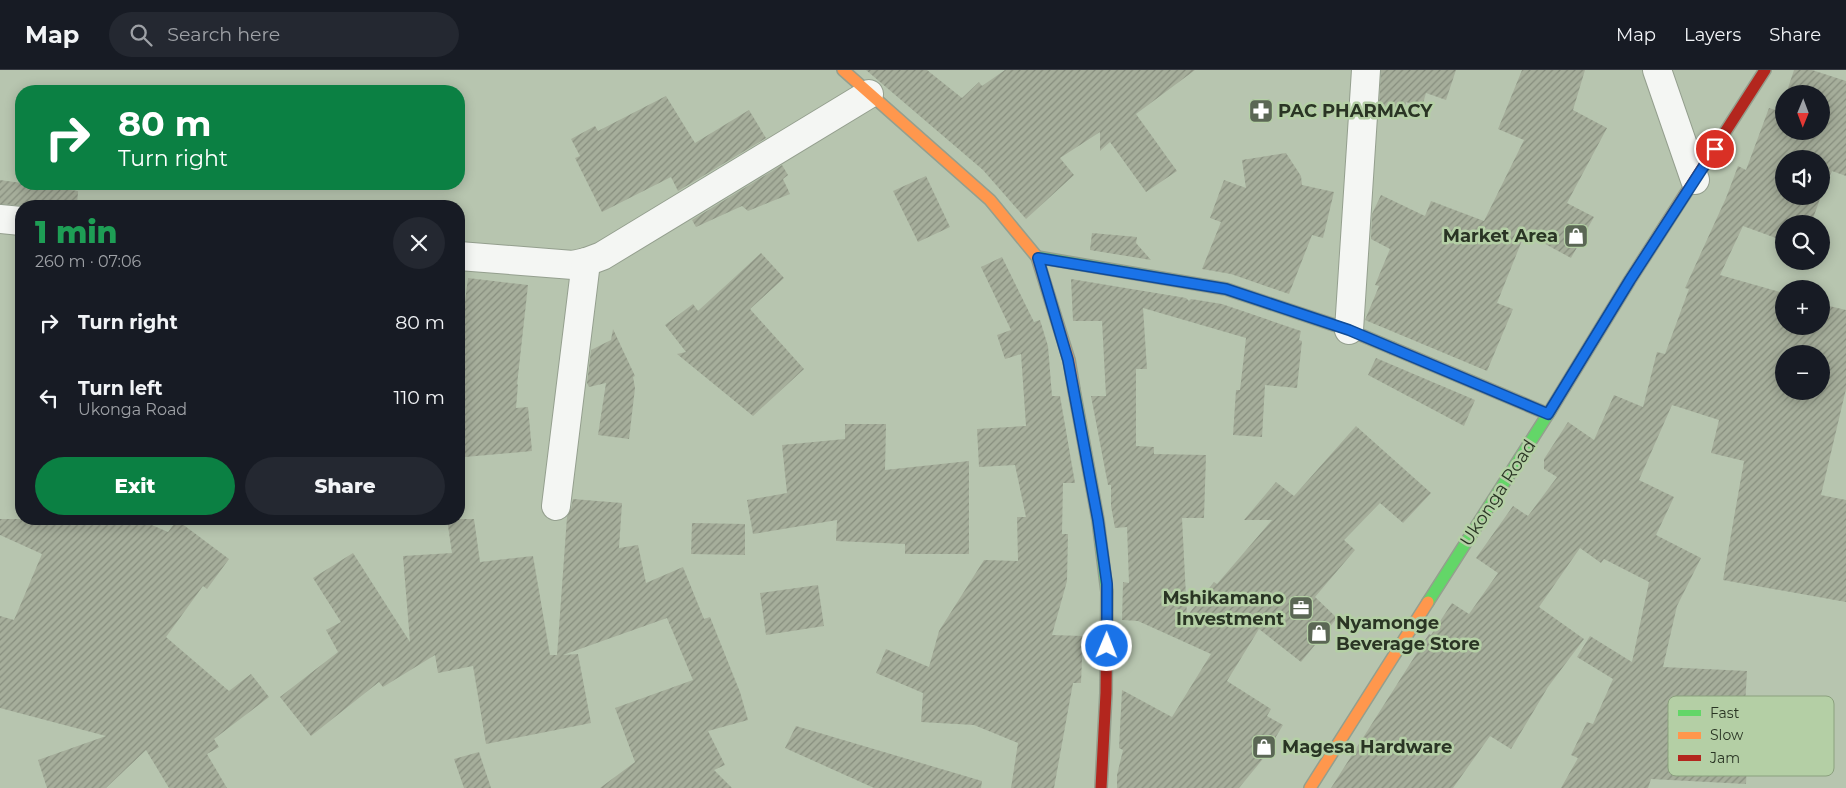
<!DOCTYPE html>
<meta charset="utf-8">
<style>
body{margin:0;font-family:Montserrat,sans-serif;background:#242831;color:#f1f3f6;height:100vh;display:flex;flex-direction:column;font-size:19px;white-space:nowrap}
*{box-sizing:border-box;margin:0}
p{font-size:16px;color:#9ea1a6}
.icon{flex:none;width:28px;height:28px;fill:none;stroke:currentColor;stroke-width:2;stroke-linecap:round;stroke-linejoin:round}
.map{position:relative;flex:1;overflow:hidden}
.side{position:absolute;left:15px;top:130px;width:450px;height:325px;display:flex;flex-direction:column;background:#171b24;border-radius:20px;box-shadow:0 2px 12px #0003}
.side>*{flex:none}
.guide{position:absolute;left:15px;top:15px;width:450px;height:105px;border-radius:20px;box-shadow:0 2px 12px #0003;background:#0b8043;color:#fff;overflow:hidden}
.needle{width:32px;rotate:181deg}
.buttons{position:absolute;left:1775px;top:15px;display:grid;gap:10px}
.buttons a{display:grid;place-items:center;width:55px;height:55px;border-radius:50%;background:#171b24;box-shadow:0 2px 12px #0003;font-size:25px}
.pin{position:absolute;display:grid;place-items:center;width:42px;height:42px;color:#fff;margin:-21px;border:2px solid #fff;border-radius:50%;box-shadow:0 1px 5px #0007}
.me{position:absolute;width:55px;margin:-28px;rotate:1deg;stroke-linejoin:round;filter:drop-shadow(0 0 4px #0008)}
.turn{display:flex;align-items:center;gap:18px;height:105px;padding:0 20px;font-size:22px}
.turn .icon{width:65px;height:65px;stroke-width:2.5}
.turn b{display:block;font-size:35px;line-height:42px}
.round{display:grid;place-items:center;flex:none;width:52px;height:52px;border-radius:26px;background:#242831}
.head{display:flex;align-items:center;justify-content:space-between;height:85px;padding:0 20px}
h1{font-size:30px;font-weight:800;line-height:38px;color:#1e9e55}
.primary-button{display:flex;gap:10px;margin-top:auto;padding:10px 20px}
.primary-button a{flex:1;height:58px;border-radius:30px;background:#0b8043;color:#fff;font-size:20px;font-weight:800;line-height:58px;text-align:center}
.primary-button a+a{background:#242831;color:#f1f3f6}
ul{padding:0;list-style:none}
li{display:flex;align-items:center;gap:15px;height:75px;padding:0 20px}
li div{flex:1}
li b{display:block;font-size:19px}
li em{font-style:normal}
header{display:flex;align-items:center;gap:30px;box-sizing:border-box;height:70px;padding:0 25px;background:#171b24;border-bottom:1px solid #363941}
header strong{font-size:24px}
nav{display:flex;gap:28px;margin-inline-start:auto;font-size:18px}
.search{width:350px;height:45px;background:#242831;display:flex;align-items:center;gap:12px;box-sizing:border-box;padding:0 18px;border-radius:28px;color:#9ea1a6;font-size:19px}
.map>svg:first-child{display:block}
.building{fill:url(#building-hatch);fill-rule:evenodd}
.lines{fill:none;stroke-linecap:round;stroke-linejoin:round}
.street-casing{stroke:#949f8e;stroke-width:30}
.fast-casing{stroke:#949f8e;stroke-width:14}
.slow-casing{stroke:#949f8e;stroke-width:14}
.jam-casing{stroke:#949f8e;stroke-width:14}
.street{stroke:#f4f6f3;stroke-width:28}
.fast{stroke:#63d668;stroke-width:11}
.slow{stroke:#ff974d;stroke-width:11}
.jam{stroke:#b3261e;stroke-width:11}
.route-casing{stroke:#114b97;stroke-width:12}
.route{stroke:#1a73e8;stroke-width:9}
.labels{text-anchor:middle;stroke-width:5;stroke-linejoin:round;paint-order:stroke}
.poi-label{font-size:18px;font-weight:bold;fill:#2a3524;stroke:#b4cfa5;text-anchor:start}
.street-label{font-size:18px;fill:#2a3524;stroke:#b4cfa5}
.key{fill:#b4cfa5;stroke:#8ba17e;stroke-width:1}
.key-label{font-size:14px;fill:#2a3524}
</style>
<header>
<strong>Map</strong>
<div class="search"><svg class="icon" aria-label="search" viewBox="0 0 24 24"><circle cx="10" cy="10" r="6"/><path d="M15 15l6 6"/></svg>Search here</div>
<nav><a>Map</a><a>Layers</a><a>Share</a></nav>
</header>
<div class="map">
<svg width="1846" height="718" viewBox="0 0 1846 718">
<defs>
<pattern id="building-hatch" width="6" height="6" patternUnits="userSpaceOnUse" patternTransform="scale(1.25)"><rect width="6" height="6" fill="#a6ae9b"/><path d="M-1 1l2-2M0 6l6-6M5 7l2-2" fill="none" stroke="#878e7e"/></pattern>
</defs>
<rect width="100%" height="100%" fill="#b7c5af"/>
<g class="building">
<polygon points="866,0 927,0 962,28 979,12 982,16 1005,0 1195,0 1136,44 1177,101 1146,122 1110,72 1100,81 1100,62 1060,88 1074,105 1026,149 983,100"/>
<polygon points="1381,0 1456,0 1446,30 1426,23 1422,37 1406,32 1403,43 1379,36"/>
<polygon points="1522,0 1585,0 1573,40 1607,58 1567,133 1594,147 1571,188 1525,163 1497,233 1513,239 1487,301 1365,250 1379,216 1375,215 1390,179 1371,169 1372,144 1381,125 1425,146 1431,131 1484,151 1524,70 1498,59"/>
<path d="M1794 0H1812L1846 11V106L1832 101 1821 124V89H1784V126H1821L1811 154H1784V171L1743 156 1720 205 1784 223V256H1821V234L1846 240V319L1821 425 1846 430V532L1723 510 1744 391 1711 383 1719 350 1672 335 1639 410 1674 427 1656 465 1701 488 1677 536 1663 597 1747 601 1743 671 1748 672 1746 714 1651 709 1648 718H1561L1578 688 1571 685 1587 652 1593 654 1613 609 1577 587 1590 566 1632 592 1649 512 1604 489 1601 493 1580 478 1539 537 1584 569 1548 617 1511 679 1490 666 1453 718H1331L1429 564 1431 565 1452 533 1469 544 1498 503 1476 488 1513 436 1528 446 1557 407 1544 399V389L1568 352 1594 370 1614 325 1643 337 1657 282 1665 284 1689 219 1685 218 1726 128 1738 96 1746 100 1769 38 1779 41 1784 29V61H1821V24H1786ZM1784 284H1821V321H1784Z"/>
<polygon points="666,26 695,73 749,40 766,68 678,121 671,107 602,142 575,88 580,86 571,69 595,56 598,61"/>
<polygon points="1286,83 1301,106 1302,115 1334,122 1323,168 1312,165 1289,224 1231,204 1202,199 1221,152 1210,148 1224,110 1246,118 1242,90"/>
<polygon points="782,95 788,105 783,109 790,124 748,141 742,136 696,157 692,150"/>
<polygon points="926,106 950,157 918,172 893,121"/>
<polygon points="0,110 78,121 77,136 25,136 0,134"/>
<polygon points="1092,163 1137,167 1136,173 1151,190 1090,180"/>
<polygon points="761,183 784,208 750,239 804,299 753,346 677,284 686,282 665,255 693,234 698,241"/>
<polygon points="1002,187 1034,252 1040,250 1048,276 1052,326 1060,326 1075,413 1063,413 1062,464 1068,464 1067,511 1052,565 1083,566 1081,613 1073,613 1054,718 1011,718 1018,673 974,655 921,652 923,623 876,603 886,579 929,597 939,561 984,490 1018,491 1017,447 1026,447 1015,395 979,397 977,359 1026,356 1021,284 1005,289 997,265 1011,260 981,197"/>
<polygon points="468,208 528,215 517,315 518,314 516,338 528,337 532,381 465,387 459,320 459,279"/>
<polygon points="1071,209 1186,228 1189,231 1191,229 1222,234 1301,261 1299,270 1302,271 1297,318 1265,315 1262,367 1233,365 1236,320 1240,320 1246,268 1143,238 1147,299 1136,299 1136,376 1154,377 1154,384 1206,385 1204,448 1182,448 1187,546 1214,512 1217,514 1272,450 1244,450 1276,412 1294,426 1356,356 1431,423 1403,453 1380,433 1344,470 1355,480 1315,527 1337,548 1301,592 1259,559 1227,611 1271,639 1267,646 1283,655 1262,690 1239,718 1117,718 1117,705 1123,680 1119,678 1122,620 1172,647 1211,584 1138,551 1122,550 1123,512 1129,513 1127,457 1115,458 1111,436 1111,415 1108,415 1091,326 1106,326 1102,251 1073,251"/>
<polygon points="613,259 635,306 633,307 635,318 629,369 598,365 606,313 589,317 587,313 591,280 611,270"/>
<polygon points="1376,288 1475,330 1464,356 1368,305"/>
<polygon points="845,354 886,354 885,400 969,391 969,484 905,484 905,474 836,471 837,450 753,464 747,430 787,423 782,375 845,369"/>
<polygon points="573,429 622,433 619,478 638,475 646,513 683,497 704,549 710,547 740,622 748,650 708,661 725,695 714,700 732,718 600,718 635,692 615,638 693,610 667,548 563,585 578,584 591,653 486,674 473,596 438,603 435,585 383,617 379,612 311,666 280,627 338,582 326,560 341,552 313,508 353,483 410,572 403,486 452,483 447,449 474,449 480,492 533,486 550,585 557,585 567,447 571,438"/>
<polygon points="0,449 138,449 168,462 177,450 229,489 207,519 203,516 166,567 229,621 251,604 269,627 214,669 219,677 207,684 227,718 169,718 146,680 106,718 47,718 38,690 106,666 0,638 0,546 14,550 42,484 0,465"/>
<polygon points="692,453 745,454 745,485 691,484"/>
<polygon points="818,515 824,556 766,565 760,523"/>
<polygon points="796,656 982,711 981,718 874,718 785,678"/>
<polygon points="479,682 491,718 464,718 454,689"/>
</g>
<g class="lines">
<defs>
<g id="street">
<polyline points="1657,0 1695,110"/>
<polyline points="0,149 21,151"/>
<polyline points="459,186 573,195 586,192 602,186 869,24"/>
<polyline points="1349,260 1366,0"/>
<polyline points="556,436 586,192"/>
</g>
<g id="fast">
<polyline points="1037,187 1226,219 1349,260 1392,278"/>
<polyline points="1074,320 1098,450 1107,522"/>
<polyline points="1428,532 1550,341"/>
</g>
<g id="slow">
<polyline points="843,0 990,130 1037,187 1069,290 1074,320"/>
<polyline points="1392,278 1548,344"/>
<polyline points="1310,718 1428,532"/>
</g>
<g id="jam">
<polyline points="1550,341 1630,210 1765,0"/>
<polyline points="1101,718 1106,623 1107,522"/>
</g>
</defs>
<use href="#street" class="street-casing"/>
<use href="#fast" class="fast-casing"/>
<use href="#slow" class="slow-casing"/>
<use href="#jam" class="jam-casing"/>
<use href="#street" class="street"/>
<use href="#fast" class="fast"/>
<use href="#slow" class="slow"/>
<use href="#jam" class="jam"/>
</g>
<g class="lines">
<defs>
<polyline id="route" points="1107,576 1107,514 1098,450 1068,290 1038,188 1226,219 1349,260 1548,344 1630,210 1715,79"/>
</defs>
<use href="#route" class="route-casing"/>
<use href="#route" class="route"/>
</g>
<defs>
<symbol id="pharmacy-square" viewBox="-11 -11 22 22"><rect x="-9" y="-9" width="18" height="18" rx="4" fill="#5b6755" stroke="#b4cfa5"/><path d="M-2-6h4v4h4v4h-4v4h-4v-4h-4v-4h4Z" fill="#fff"/></symbol>
<symbol id="shop-square" viewBox="-11 -11 22 22"><rect x="-9" y="-9" width="18" height="18" rx="4" fill="#5b6755" stroke="#b4cfa5"/><path d="M-5-2.5h2.3a2.7 3.5 0 0 1 5.4 0H5L5.5 6h-11ZM-1.5-2.5h3a1.5 2.3 0 0 0-3 0Z" fill="#fff"/></symbol>
<symbol id="office-square" viewBox="-11 -11 22 22"><rect x="-9" y="-9" width="18" height="18" rx="4" fill="#5b6755" stroke="#b4cfa5"/><path d="M-6-3h4V-5.5h4V-3h4V5H-6ZM-1-4.5V-3h2v-1.5ZM-6 0V1H6V0Z" fill="#fff"/></symbol>
</defs>
<g fill-rule="evenodd">
<use href="#pharmacy-square" x="1247" y="27" width="28" height="28"/>
<use href="#shop-square" x="1562" y="152" width="28" height="28"/>
<use href="#office-square" x="1287" y="524" width="28" height="28"/>
<use href="#shop-square" x="1305" y="549" width="28" height="28"/>
<use href="#shop-square" x="1250" y="663" width="28" height="28"/>
</g>
<g class="labels">
<g class="poi-label">
<text x="1278" y="47">PAC PHARMACY</text>
<text x="1558" y="172" text-anchor="end">Market Area</text>
<text x="1284" y="534" text-anchor="end">Mshikamano<tspan x="1284" dy="21">Investment</tspan></text>
<text x="1336" y="559">Nyamonge<tspan x="1336" dy="21">Beverage Store</tspan></text>
<text x="1282" y="683">Magesa Hardware</text>
</g>
<g class="street-label">
<text transform="translate(1498 423) rotate(-57)" y="6">Ukonga Road</text>
</g>
</g>
<rect x="1668" y="626" width="166" height="80" rx="8" class="key"/>
<rect x="1678" y="640" width="23" height="6" fill="#63d668"/>
<rect x="1678" y="662" width="23" height="7" fill="#ff974d"/>
<rect x="1678" y="685" width="23" height="6" fill="#b3261e"/>
<g class="key-label">
<text x="1710" y="648">Fast</text>
<text x="1710" y="670">Slow</text>
<text x="1710" y="693">Jam</text>
</g>
</svg>
<div class="buttons">
<a><svg class="needle" viewBox="-14 -14 28 28"><path d="M0-13l5 13h-10z" fill="#e53935"/><path d="M0 13l5-13h-10z" fill="#9ea1a6"/></svg></a>
<a><svg class="icon" aria-label="sound" viewBox="0 0 24 24"><path d="M4 9h4l5-4v14l-5-4H4zM17 9q2 3 0 6"/></svg></a>
<a><svg class="icon" aria-label="search" viewBox="0 0 24 24"><circle cx="10" cy="10" r="6"/><path d="M15 15l6 6"/></svg></a>
<a>+</a>
<a>−</a>
</div>
<div class="pin" style="left:1715px;top:79px;background:#d93025"><svg class="icon" aria-label="arrive" viewBox="0 0 24 24"><path d="M6 21V4h12l-3 4 3 4H6"/></svg></div>
<svg class="me" style="left:1107px;top:576px" viewBox="-20 -20 40 40"><circle r="17" fill="#1a73e8" stroke="#fff" stroke-width="3"/><path d="M0-11L8 9 0 5-8 9z" fill="#fff"/></svg>
<div class="guide">
<div class="turn"><svg class="icon" aria-label="right" viewBox="0 0 24 24"><path d="M7 20v-9h11M14 6l5 5-5 5"/></svg><div><b>80 m</b>Turn right</div></div>
</div>
<section class="side">
<div class="head"><div><h1>1 min</h1><p>260 m · 07:06</p></div><a class="round"><svg class="icon" aria-label="close" viewBox="0 0 24 24"><path d="M6 6l12 12M18 6L6 18"/></svg></a></div>
<ul>
<li><svg class="icon" aria-label="right" viewBox="0 0 24 24"><path d="M7 20v-9h11M14 6l5 5-5 5"/></svg><div><b>Turn right</b></div><em>80 m</em></li>
<li><svg class="icon" aria-label="left" viewBox="0 0 24 24"><path d="M17 20v-9H6M10 6l-5 5 5 5"/></svg><div><b>Turn left</b><p>Ukonga Road</p></div><em>110 m</em></li>
</ul>
<div class="primary-button"><a>Exit</a><a>Share</a></div>
</section>
</div>
